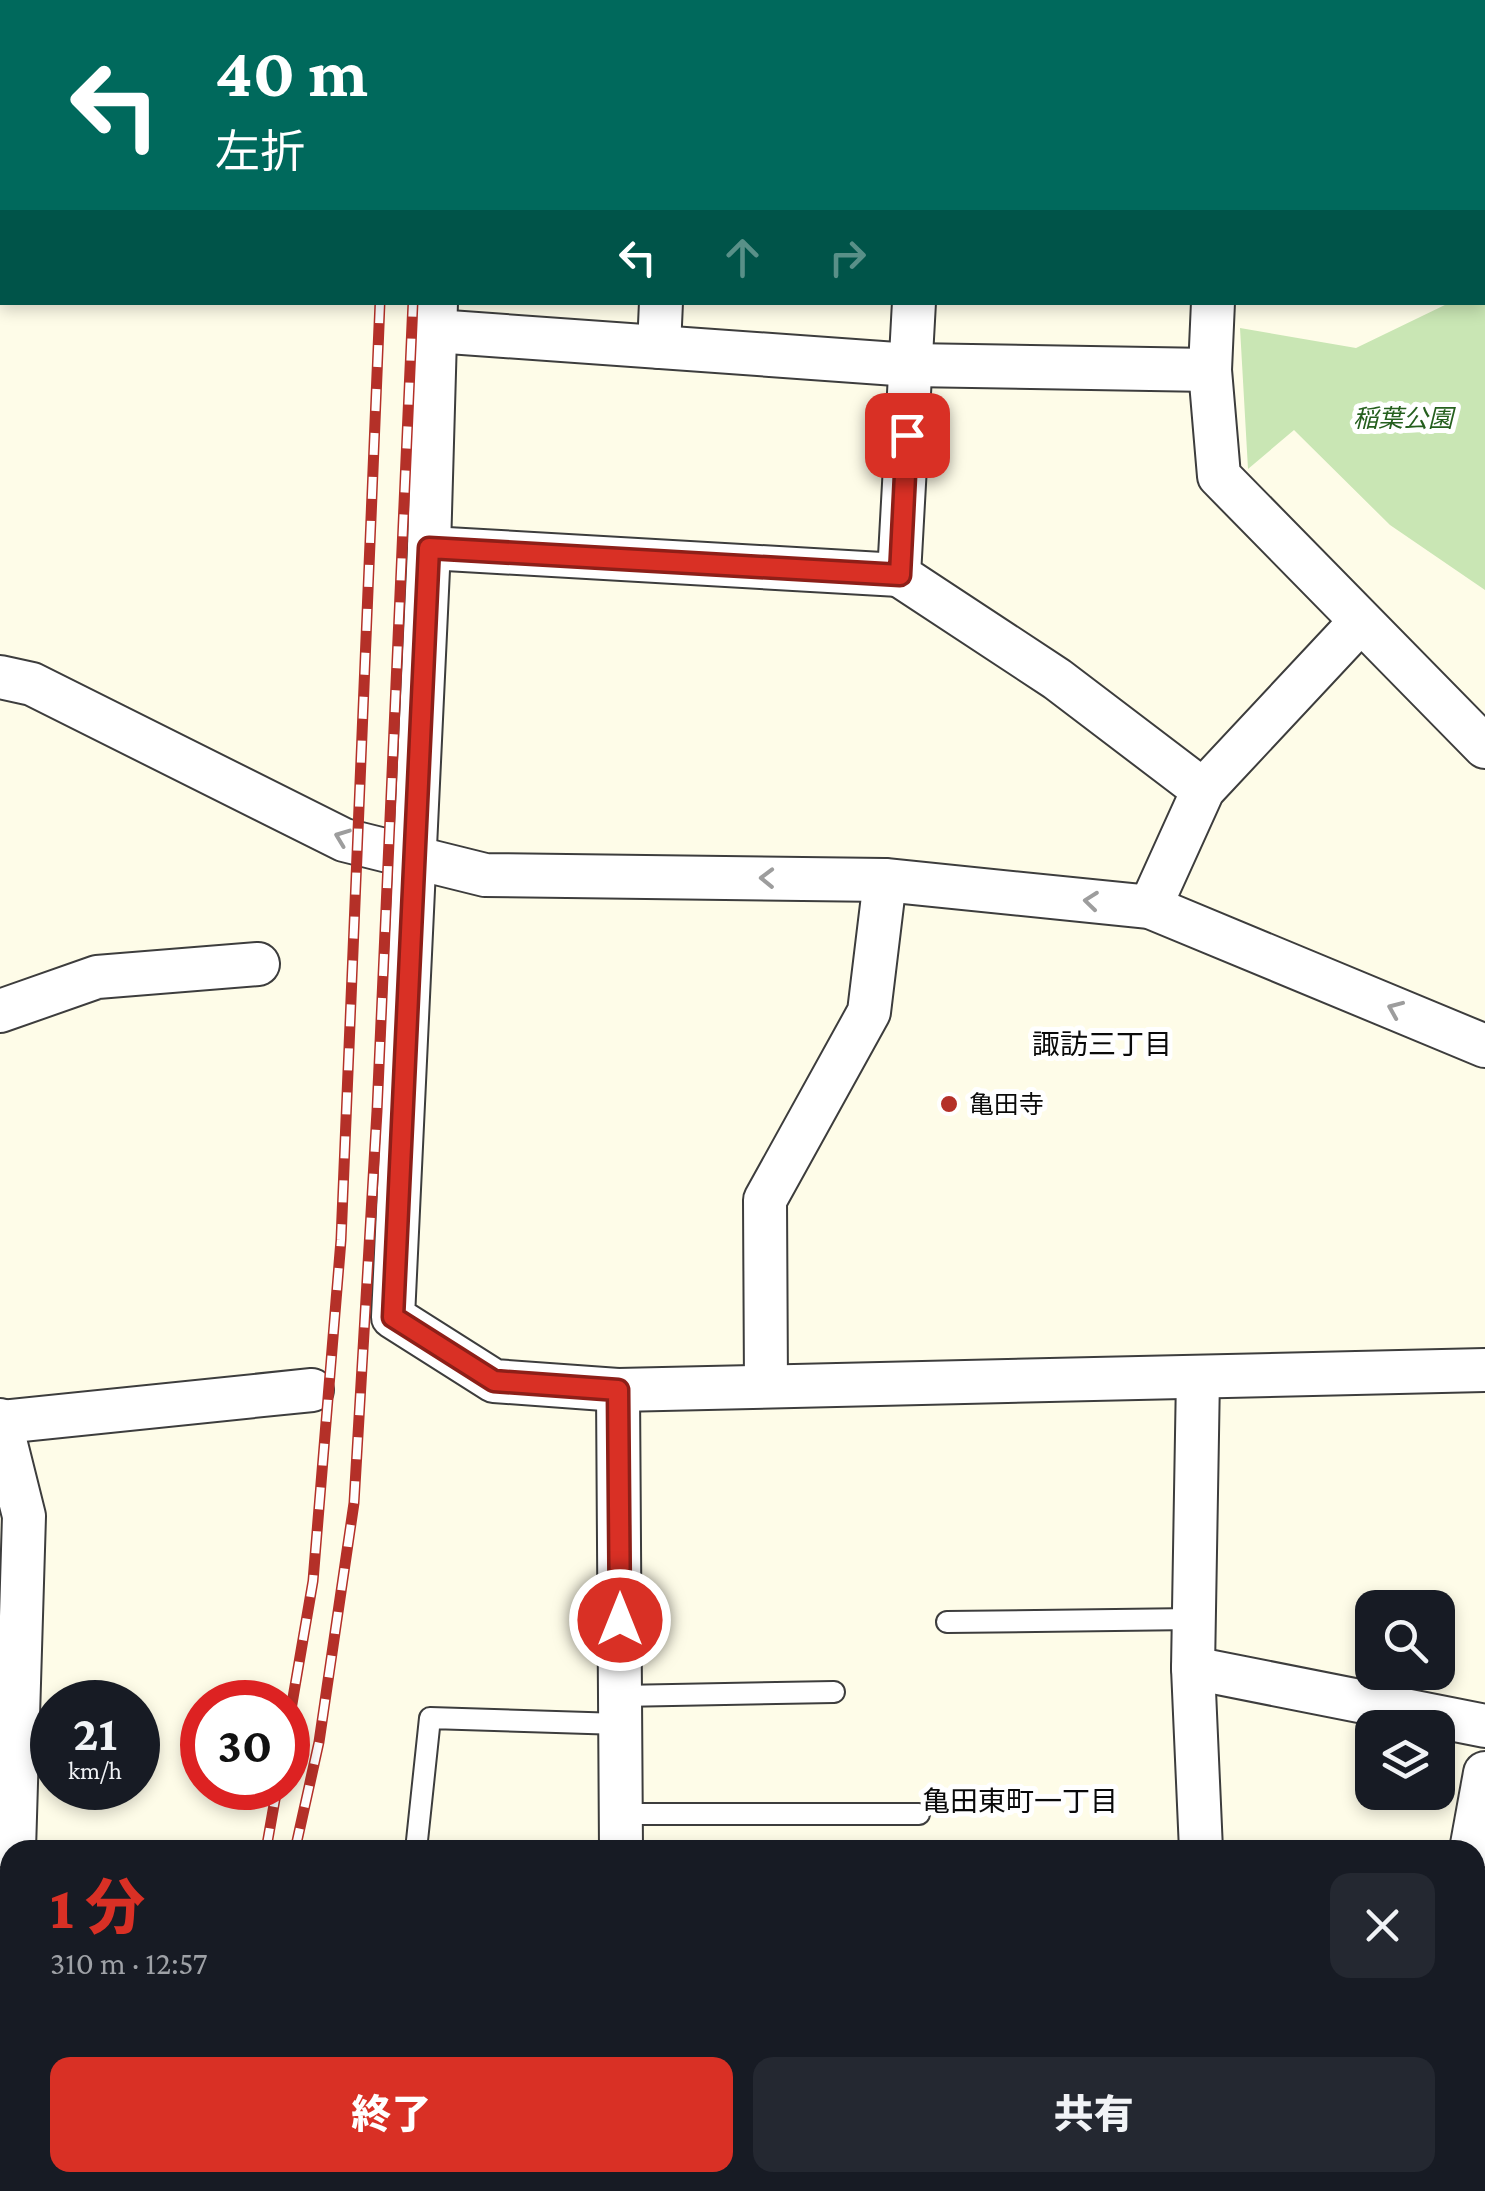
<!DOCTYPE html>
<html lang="ja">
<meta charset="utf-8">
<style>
body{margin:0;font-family:"Crimson Pro","Noto Sans JP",serif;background:#242831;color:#f1f3f6;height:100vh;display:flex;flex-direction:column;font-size:38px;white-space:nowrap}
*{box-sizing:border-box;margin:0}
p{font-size:32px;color:#9ea1a6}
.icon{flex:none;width:55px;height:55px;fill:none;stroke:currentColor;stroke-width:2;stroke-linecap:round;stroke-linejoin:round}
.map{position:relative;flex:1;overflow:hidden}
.details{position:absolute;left:0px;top:1840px;width:1485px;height:352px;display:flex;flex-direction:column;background:#171b24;border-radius:30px 30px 0 0;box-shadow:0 5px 15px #0003}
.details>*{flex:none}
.guide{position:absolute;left:0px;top:0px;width:1485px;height:305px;box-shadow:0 5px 15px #0003;background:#00695c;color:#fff;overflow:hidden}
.tools{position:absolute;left:1355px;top:1590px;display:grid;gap:20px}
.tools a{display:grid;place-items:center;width:100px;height:100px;border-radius:20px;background:#171b24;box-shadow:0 5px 15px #0003;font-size:50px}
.speed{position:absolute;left:30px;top:1680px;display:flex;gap:20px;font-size:50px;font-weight:700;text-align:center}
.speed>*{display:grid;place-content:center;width:130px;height:130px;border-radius:50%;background:#171b24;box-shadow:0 5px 15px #0003;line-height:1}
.speed small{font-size:25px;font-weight:400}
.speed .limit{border:15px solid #d22;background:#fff;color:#111}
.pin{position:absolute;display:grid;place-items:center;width:85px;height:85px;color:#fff;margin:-42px;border-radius:20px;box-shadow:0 5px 15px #0006}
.me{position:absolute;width:110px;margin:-55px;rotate:0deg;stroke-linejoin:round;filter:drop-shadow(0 0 8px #0008)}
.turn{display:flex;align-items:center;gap:35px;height:210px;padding:0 50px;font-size:45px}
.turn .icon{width:130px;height:130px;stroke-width:2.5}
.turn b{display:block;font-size:70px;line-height:85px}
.lanes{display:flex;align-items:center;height:95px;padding:0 50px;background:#0003;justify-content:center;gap:50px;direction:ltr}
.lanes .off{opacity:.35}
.round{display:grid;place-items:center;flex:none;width:105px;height:105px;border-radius:20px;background:#242831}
.summary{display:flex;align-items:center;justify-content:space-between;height:170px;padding:0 50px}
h1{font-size:60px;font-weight:800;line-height:75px;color:#d93025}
.button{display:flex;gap:20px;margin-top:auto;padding:20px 50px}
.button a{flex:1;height:115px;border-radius:20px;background:#d93025;color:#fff;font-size:40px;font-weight:800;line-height:115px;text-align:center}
.button a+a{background:#242831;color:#f1f3f6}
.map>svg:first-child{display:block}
.green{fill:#c9e6b4}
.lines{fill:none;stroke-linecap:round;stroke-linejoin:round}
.service-casing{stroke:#3d3d3d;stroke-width:24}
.minor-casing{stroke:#3d3d3d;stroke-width:46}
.service{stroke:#fff;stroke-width:20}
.minor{stroke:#fff;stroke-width:42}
.rail-casing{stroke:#b43028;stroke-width:11}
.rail{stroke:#fff;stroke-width:8;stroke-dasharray:22;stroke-linecap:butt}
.oneway{stroke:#9d9d9d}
.route-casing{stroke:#8d1f18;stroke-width:25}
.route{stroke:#d93025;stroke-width:18}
.poi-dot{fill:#b43028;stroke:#fff;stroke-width:4}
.labels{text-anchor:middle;stroke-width:10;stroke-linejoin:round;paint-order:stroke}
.park-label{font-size:25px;font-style:italic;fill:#255f1e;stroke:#fff}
.poi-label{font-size:25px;fill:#0a0a0a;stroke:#fff;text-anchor:start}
.neighbourhood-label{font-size:28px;fill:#0a0a0a;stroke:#fff}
</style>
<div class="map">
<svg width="1485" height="2191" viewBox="0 0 1485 2191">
<rect width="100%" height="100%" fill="#fefce8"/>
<polygon class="green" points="1483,208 1485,208 1485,590 1390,525 1294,430 1248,469 1240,328 1356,348 1449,303 1482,302"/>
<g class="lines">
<defs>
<g id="service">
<polyline points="947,1622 1194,1619"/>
<polyline points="620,1696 834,1692"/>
<polyline points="621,1814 919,1814"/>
<polyline points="416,1850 430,1718 620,1724"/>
</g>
<g id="minor">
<polyline points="452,2 452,0"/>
<polyline points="676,2 676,0"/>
<polyline points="930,2 930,0"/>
<polyline points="1229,2 1229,0"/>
<polyline points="1482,2 1482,0"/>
<polyline points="1482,43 1485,43"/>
<polyline points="1482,188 1485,188"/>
<polyline points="436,302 429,548 393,1317 494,1381 618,1390 1485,1370"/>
<polyline points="914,302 899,575 1057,679 1203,790"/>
<polyline points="1213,302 1210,370 1219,476 1485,747"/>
<polyline points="435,331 910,365 1210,370"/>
<polyline points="659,347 661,302"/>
<polyline points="429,548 899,575"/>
<polyline points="0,677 32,684 344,840 485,875 885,880 1150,907 1485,1046"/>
<polyline points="1150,907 1203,790 1360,622"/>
<polyline points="0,1011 97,977 258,964"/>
<polyline points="1198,1377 1193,1668 1201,1850"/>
<polyline points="766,1386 765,1200 869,1012 885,880"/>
<polyline points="618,1390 621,1850"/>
<polyline points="0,1420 24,1516 14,1850"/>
<polyline points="2,1422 312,1390"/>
<polyline points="1193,1668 1485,1726"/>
<polyline points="1471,1850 1485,1773"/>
<polyline points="0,1966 10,1935"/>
<polyline points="1475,2002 1485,2002"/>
<polyline points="0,2084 10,2086"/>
<polyline points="1475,2162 1485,2129"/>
<polyline points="624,2182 624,2191"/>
<polyline points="891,2182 896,2191"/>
<polyline points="1273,2182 1276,2191"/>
</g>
</defs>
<use href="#service" class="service-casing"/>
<use href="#minor" class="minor-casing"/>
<use href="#service" class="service"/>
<use href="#minor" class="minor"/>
<defs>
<g id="rail">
<polyline points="394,2 394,0"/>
<polyline points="426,2 426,0"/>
<polyline points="288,1727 313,1581 341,1240 380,302"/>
<polyline points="266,1850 277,1788"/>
<polyline points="295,1850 319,1742 354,1503 377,1111 413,302"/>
<polyline points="170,2191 172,2182"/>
<polyline points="204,2191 207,2182"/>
</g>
</defs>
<use href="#rail" class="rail-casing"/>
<use href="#rail" class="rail"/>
</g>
<defs><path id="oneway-chevron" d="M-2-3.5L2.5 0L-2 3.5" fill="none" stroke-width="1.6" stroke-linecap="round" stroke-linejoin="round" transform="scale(2.5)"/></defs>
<g class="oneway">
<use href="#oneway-chevron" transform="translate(342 837) rotate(-159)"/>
<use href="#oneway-chevron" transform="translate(767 878) rotate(-179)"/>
<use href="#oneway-chevron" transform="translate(1091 901) rotate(-174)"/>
<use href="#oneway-chevron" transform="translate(1395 1009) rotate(-157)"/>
</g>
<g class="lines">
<defs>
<polyline id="route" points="620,1620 618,1390 494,1381 393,1317 429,548 900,575 907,435"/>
</defs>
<use href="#route" class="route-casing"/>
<use href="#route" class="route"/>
</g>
<circle class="poi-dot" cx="949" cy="1104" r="10"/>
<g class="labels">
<g class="park-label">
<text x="1403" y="427">稲葉公園</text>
</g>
<g class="poi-label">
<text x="969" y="1113">亀田寺</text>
</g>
<g class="neighbourhood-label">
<text x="1102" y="1054">諏訪三丁目</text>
<text x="1020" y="1811">亀田東町一丁目</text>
</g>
</g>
</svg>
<div class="tools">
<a><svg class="icon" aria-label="search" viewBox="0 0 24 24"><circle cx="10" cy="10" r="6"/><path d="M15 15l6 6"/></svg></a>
<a><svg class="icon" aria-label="layers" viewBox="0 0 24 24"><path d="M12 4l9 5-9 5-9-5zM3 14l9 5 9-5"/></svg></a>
</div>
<div class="speed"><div>21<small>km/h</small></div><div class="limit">30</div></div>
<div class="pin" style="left:907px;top:435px;background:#d93025"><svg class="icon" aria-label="arrive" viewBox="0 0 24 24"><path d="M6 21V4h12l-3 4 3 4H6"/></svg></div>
<svg class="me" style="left:620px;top:1620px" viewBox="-20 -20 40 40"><circle r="17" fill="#d93025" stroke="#fff" stroke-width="3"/><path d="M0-11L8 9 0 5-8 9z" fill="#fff"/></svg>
<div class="guide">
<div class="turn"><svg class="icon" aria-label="left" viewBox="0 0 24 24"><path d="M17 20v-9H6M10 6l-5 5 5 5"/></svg><div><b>40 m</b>左折</div></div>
<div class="lanes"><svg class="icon" aria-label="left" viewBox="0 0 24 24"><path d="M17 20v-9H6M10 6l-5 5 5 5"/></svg><svg class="icon off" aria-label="ahead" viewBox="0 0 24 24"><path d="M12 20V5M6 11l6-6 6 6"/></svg><svg class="icon off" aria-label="right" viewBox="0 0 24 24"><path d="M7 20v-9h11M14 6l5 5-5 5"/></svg></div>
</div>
<section class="details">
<div class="summary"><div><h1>1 分</h1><p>310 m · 12:57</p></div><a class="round"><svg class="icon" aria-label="close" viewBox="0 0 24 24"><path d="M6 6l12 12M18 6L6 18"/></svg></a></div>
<div class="button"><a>終了</a><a>共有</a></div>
</section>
</div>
